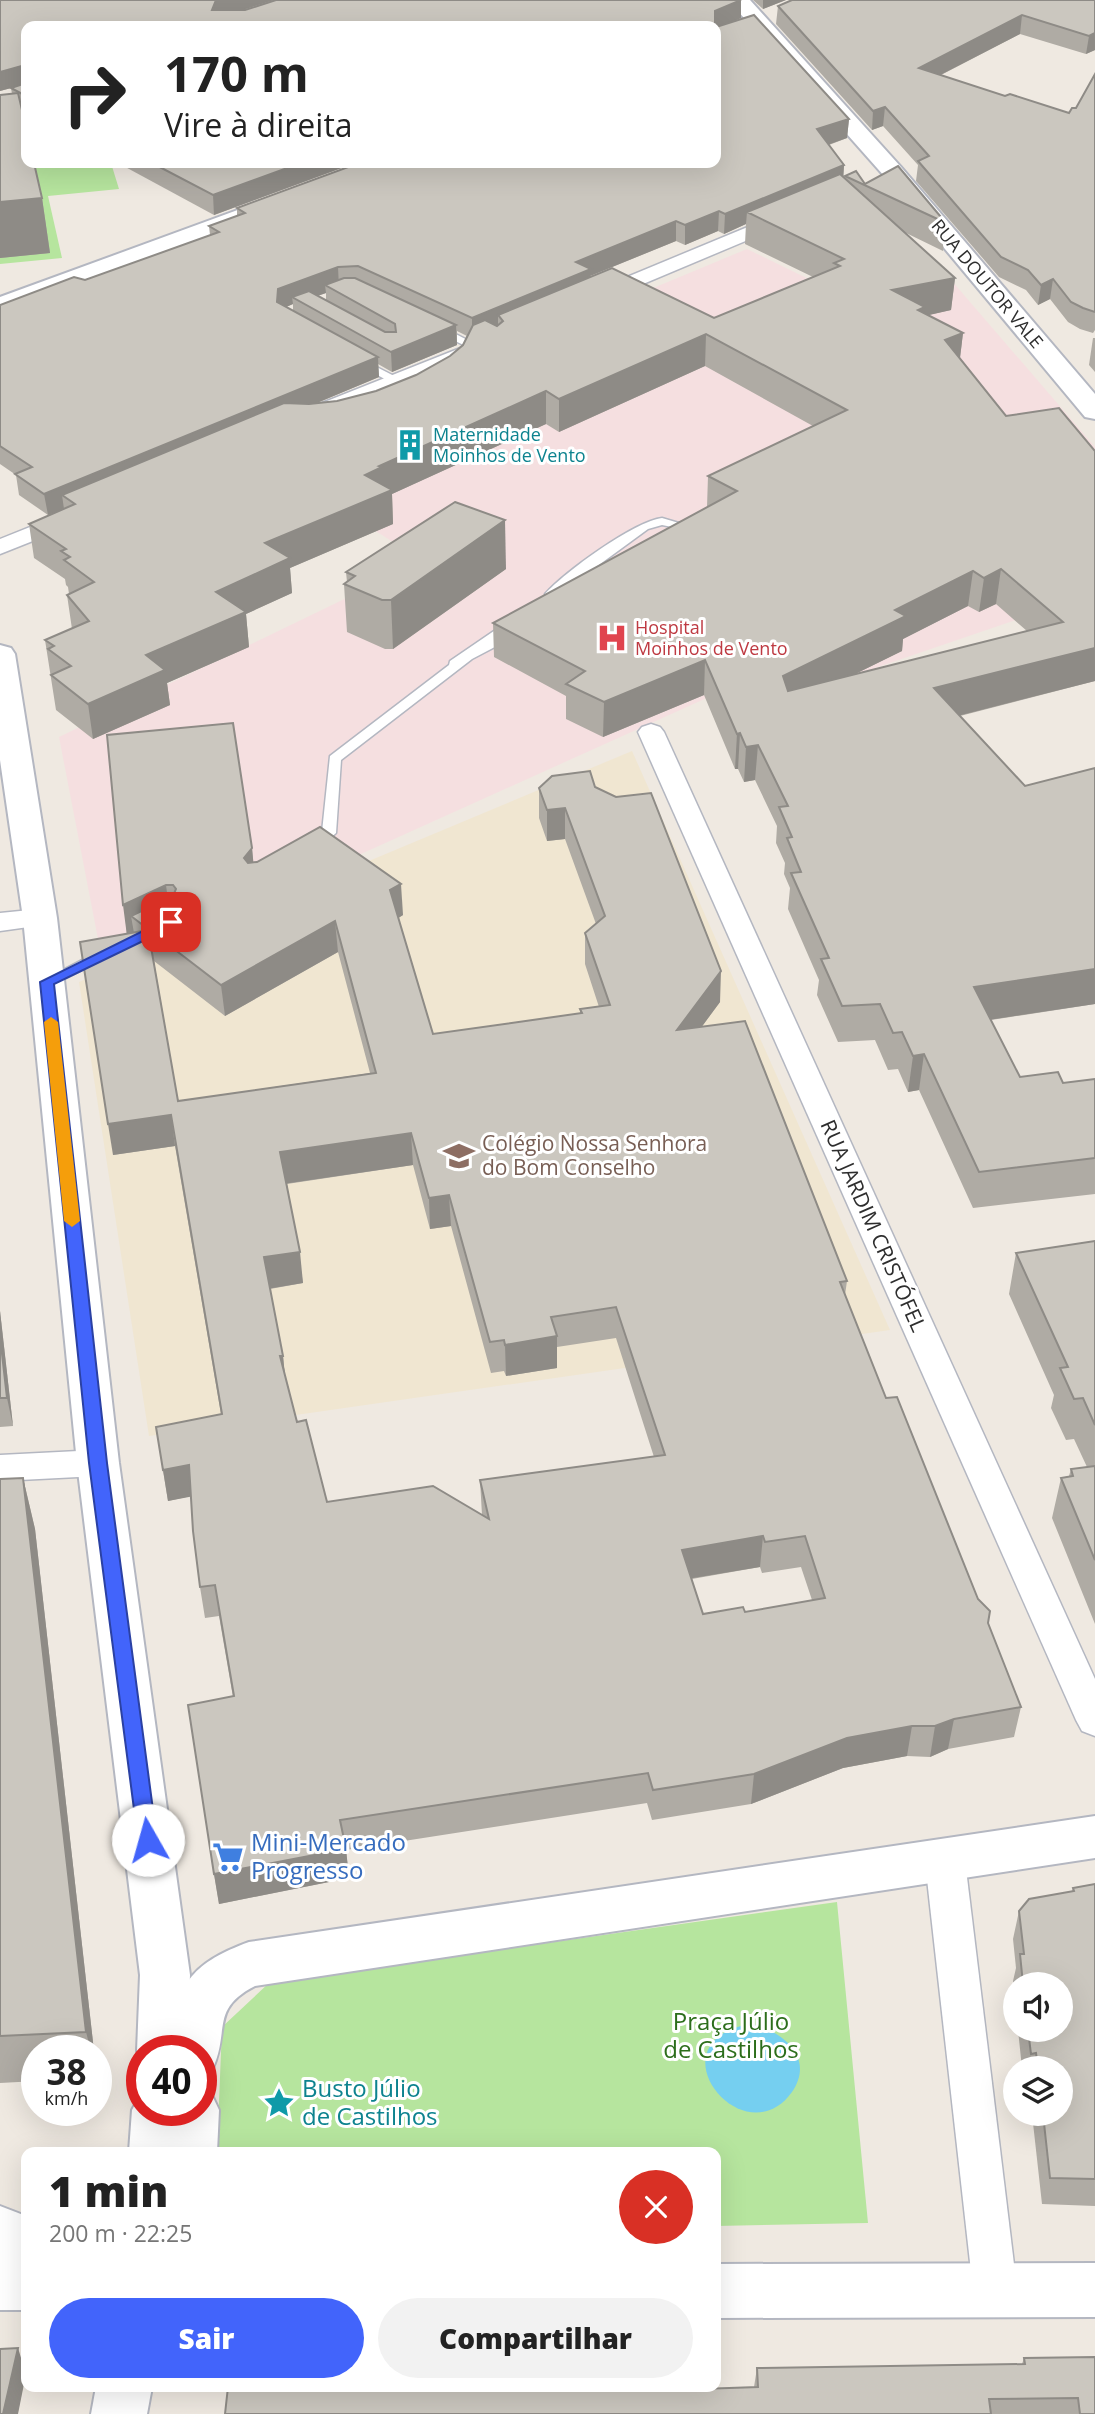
<!DOCTYPE html>
<html lang="pt">
<meta charset="utf-8">
<style>
body{margin:0;font-family:"Open Sans",sans-serif;background:#f2f2f2;color:#222;height:100vh;display:flex;flex-direction:column;font-size:26px;white-space:nowrap}
*{box-sizing:border-box;margin:0}
p{font-size:23px;color:#767676}
.icon{flex:none;width:38px;height:38px;fill:none;stroke:currentColor;stroke-width:2;stroke-linecap:round;stroke-linejoin:round}
.map{position:relative;flex:1;overflow:hidden}
.drawer{position:absolute;left:21px;top:2147px;width:700px;height:245px;display:flex;flex-direction:column;background:#fff;border-radius:14px;box-shadow:0 7px 28px #0002}
.drawer>*{flex:none}
.guide{position:absolute;left:21px;top:21px;width:700px;height:147px;border-radius:14px;box-shadow:0 7px 28px #0002;background:#fff;color:#222;overflow:hidden}
.tools{position:absolute;left:1003px;top:1972px;display:grid;gap:14px}
.tools a{display:grid;place-items:center;width:70px;height:70px;border-radius:50%;background:#fff;box-shadow:0 7px 28px #0002;font-size:35px}
.speed{position:absolute;left:21px;top:2035px;display:flex;gap:14px;font-size:35px;font-weight:700;text-align:center}
.speed>*{display:grid;place-content:center;width:91px;height:91px;border-radius:50%;background:#fff;box-shadow:0 7px 28px #0002;line-height:1}
.speed small{font-size:18px;font-weight:400}
.speed .limit{border:10px solid #d22;background:#fff;color:#111}
.pin{position:absolute;display:grid;place-items:center;width:60px;height:60px;color:#fff;margin:-30px;border-radius:14px;box-shadow:0 4px 10px #0006}
.me{position:absolute;width:77px;margin:-38px;rotate:353deg;stroke-linejoin:round;filter:drop-shadow(0 0 5px #0008)}
.turn{display:flex;align-items:center;gap:24px;height:147px;padding:0 28px;font-size:32px}
.turn .icon{width:91px;height:91px;stroke-width:2.5}
.turn b{display:block;font-size:49px;line-height:60px}
.round{display:grid;place-items:center;flex:none;width:74px;height:74px;border-radius:37px;background:#f2f2f2}
.head{display:flex;align-items:center;justify-content:space-between;height:119px;padding:0 28px}
h1{font-size:42px;font-weight:800;line-height:52px}
.cta{display:flex;gap:14px;margin-top:auto;padding:14px 28px}
.cta a{flex:1;height:80px;border-radius:42px;background:#4264fb;color:#fff;font-size:28px;font-weight:800;line-height:80px;text-align:center}
.cta a+a{background:#f2f2f2;color:#222}
.map>svg:first-child{display:block}
.education{fill:#f0e6d1}
.medical{fill:#f5dfe0}
.green{fill:#b6e59e}
.water{fill:#75cff0}
.lines{fill:none;stroke-linecap:round;stroke-linejoin:round}
.service-casing{stroke:#b4b7c1;stroke-width:3}
.minor-casing{stroke:#b4b7c1;stroke-width:3}
.tertiary-casing{stroke:#b4b7c1;stroke-width:4}
.secondary-casing{stroke:#b4b7c1;stroke-width:4}
.service{fill:#fff;fill-rule:evenodd}
.minor{fill:#fff;fill-rule:evenodd}
.tertiary{fill:#fff;fill-rule:evenodd}
.secondary{fill:#fff;fill-rule:evenodd}
.wall{fill:#afaba4;fill-rule:evenodd}
.shaded-wall{fill:#8e8b86}
.building{fill:#cbc7bf;stroke:#8e8b86;stroke-width:2;fill-rule:evenodd}
.route{fill:#4264fb;stroke:#2b41a3;stroke-width:2}
.slow{fill:#f59e0b}
.labels{text-anchor:middle;stroke-width:6;stroke-linejoin:round;paint-order:stroke}
.far-street-label{font-size:18px;fill:#2e2e2e;stroke:#fff}
.far-culture-label{font-size:18px;fill:#0d838f;stroke:#fff;text-anchor:start}
.far-health-label{font-size:18px;fill:#be3a42;stroke:#fff;text-anchor:start}
.education-label{font-size:21px;fill:#785e54;stroke:#fff;text-anchor:start}
.street-label{font-size:21px;fill:#2e2e2e;stroke:#fff}
.near-shop-label{font-size:24px;fill:#366cbe;stroke:#fff;text-anchor:start}
.near-park-label{font-size:24px;fill:#2c6e1b;stroke:#fff}
.near-culture-label{font-size:24px;fill:#0d838f;stroke:#fff;text-anchor:start}
</style>
<div class="map">
<svg width="1095" height="2414" viewBox="0 0 1095 2414">
<rect width="100%" height="100%" fill="#efe9e1"/>
<polygon class="education" points="632,751 890,1330 149,1436 79,982"/>
<polygon class="medical" points="747,249 835,292 927,252 1095,447 1095,593 875,668 894,721 709,697 104,970 59,737 423,561 254,454"/>
<g class="green">
<polygon points="26,124 26,163 111,163 119,189 48,196 62,258 0,264 0,132"/>
<polygon points="837,1902 868,2223 716,2226 716,2152 217,2152 222,2027 270,1982"/>
</g>
<path class="water" d="M750 2024C781 2030 816 2057 792 2092 744 2159 649 2042 750 2024Z"/>
<g class="lines">
<defs>
<g id="service">
<polygon points="434,327 442,327 481,347 472,349 434,331"/>
<polygon points="361,359 400,379 401,381 392,383 357,364 357,360"/>
<path d="M662 518 689 526 692 533 687 541H679L677 538 680 533 677 528 662 525 648 529 555 597H547L545 594C565 572 633 522 662 518Z"/>
<polygon points="510,620 516,624 509,630 514,631 514,637 472,659 341,760 336,833 317,850 307,850 305,847 322,832 330,756 449,665 450,661"/>
<polygon points="101,950 106,952 108,955 106,958 52,985 42,985 40,982"/>
</g>
<g id="minor">
<polygon points="786,211 793,213 796,217 793,221 605,300 591,300 588,296 591,292"/>
<polygon points="473,343 481,344 484,349 481,354 338,413 322,413 319,408 322,403"/>
<polygon points="70,511 78,513 82,518 78,523 0,554 0,539"/>
<polygon points="651,724 660,727 664,732 1095,1679 1095,1736 1082,1731 1076,1720 638,732 642,727"/>
<polygon points="40,909 50,912 54,918 50,924 0,931 0,913"/>
<polygon points="98,1450 110,1454 115,1463 110,1472 98,1476 0,1481 0,1455"/>
<polygon points="945,1844 959,1849 965,1861 1017,2289 1011,2305 995,2311 979,2305 973,2289 925,1861 931,1849"/>
</g>
<g id="tertiary">
<polygon points="728,0 750,0 901,167 1095,394 1095,419 1085,417 885,177"/>
<polygon points="257,203 266,205 269,210 266,215 0,314 0,297"/>
<polygon points="0,645 11,648 15,654 57,918 119,1463 190,1975 187,2051 142,2051 142,2063 137,2051 140,1975 77,1463 23,918 0,760"/>
<polygon points="142,2092 142,2110 184,2110 181,2152 129,2152 132,2110"/>
<polygon points="96,2387 152,2387 147,2414 91,2414"/>
</g>
<g id="secondary">
<path d="M1095 1816V1858L255 1986C210 2009 230 2030 213 2068L201 2072V2051H170C174 1987 189 1964 249 1942Z"/>
<polygon points="201,2089 211,2093 219,2110 217,2152 165,2152 167,2110 201,2110"/>
<polygon points="0,2206 26,2216 26,2310 0,2310"/>
<polygon points="1095,2263 1095,2317 716,2318 716,2264"/>
</g>
</defs>
<use href="#service" class="service-casing"/>
<use href="#minor" class="minor-casing"/>
<use href="#tertiary" class="tertiary-casing"/>
<use href="#secondary" class="secondary-casing"/>
<use href="#service" class="service"/>
<use href="#minor" class="minor"/>
<use href="#tertiary" class="tertiary"/>
<use href="#secondary" class="secondary"/>
</g>
<g class="wall">
<path d="M0 0H274L243 10H245L276 0H741V18L729 23 754 15 849 119 847 138 829 145 844 165 843 177 844 179 845 176 856 171 865 184 898 166 946 223 943 251 904 232 955 278 951 310 928 315 963 333 960 358 1006 416 1059 408 1095 451V681L960 716 1025 786 1095 768V1004L991 1020 1020 1077 1058 1072 1063 1083 1095 1079V1194L973 1208 919 1090 908 1092 898 1069 888 1070 875 1040 838 1042 817 995 819 980 788 909 790 888 784 874 785 863 776 843 777 826 755 780 744 782 738 769H735L704 695 603 737 566 719V696L494 657 493 623 707 507 708 476 813 426 705 366 559 432 546 424 392 494 393 524 290 568 292 593 246 614 249 647 167 683 170 705 93 739 56 710 45 640 72 629 67 595 69 594 68 587 66 585 65 579 34 558 29 524 64 509 48 515 19 495 16 475 0 464V305L74 277 85 280 210 235 209 226 237 216V208L359 163H716V26H26V114L23 112 26 127V163H34L42 198 50 253 0 258V95L12 94 11 88 0 91ZM746 224 745 244 813 277 714 318 612 268 590 277V276L676 241 685 245 718 231 724 234ZM326 293V300L317 296ZM293 304V311L286 307ZM457 331 467 336 463 345 450 356 416 375 376 391 337 401 317 403 379 377 378 364 392 372 457 345ZM996 604 1027 631 855 674 902 651 903 639 968 606 979 612Z"/>
<polygon points="753,0 786,0 763,9"/>
<polygon points="1095,0 1095,50 1086,54 1020,34 941,75 1005,96 1069,113 1076,108 1095,74 1095,330 1093,333 1080,329 1068,322 1050,299 1038,305 1026,290 999,277 916,181 918,165 883,126 872,130 776,24 778,6"/>
<polygon points="118,163 355,163 214,215"/>
<polygon points="1093,338 1095,338 1095,372 1089,365"/>
<polygon points="506,569 393,649 385,649 347,632 344,584 347,582 346,572"/>
<path d="M107 735 252 848 253 862 403 915 398 918 433 1034 580 1014V1009L599 1007 585 964V933L596 924 565 839 547 841 539 818V788L595 787 720 1002 701 1027 847 1281 845 1295 886 1398 988 1623 1021 1707 1014 1737 948 1749 930 1757 907 1756 843 1768 751 1804 652 1820 647 1803 346 1850 349 1878 219 1904 214 1874 233 1697 219 1616 205 1618 200 1587 191 1496 168 1501 156 1427 221 1414 175 1146 113 1155 127 934ZM338 952 370 1073 178 1101 154 961 225 1016ZM413 1165 430 1229 451 1226 491 1373 504 1371 506 1376 557 1368V1347L616 1338 654 1457 480 1480 482 1515 327 1502 297 1422 285 1375 283 1356 270 1289 303 1283 287 1184ZM760 1567 762 1573 801 1567 812 1600 745 1612 703 1614 692 1579Z"/>
<polygon points="1095,1241 1095,1624 1052,1518 1061,1478 1069,1476 1071,1469 1087,1467 1074,1439 1066,1440 1051,1408 1054,1395 1009,1294 1016,1253"/>
<polygon points="0,1311 13,1426 0,1427"/>
<polygon points="23,1478 35,1529 94,2051 37,2051 37,2081 0,2083 0,1479"/>
<polygon points="1095,1884 1095,2206 1042,2204 1032,2114 1060,2114 1060,2068 1022,2068 1018,2030 1060,2030 1060,1984 1015,1984 1015,2001 1013,1981 1016,1968 1013,1939 1019,1911 1072,1892 1073,1888"/>
<polygon points="1095,2357 1095,2414 225,2414 671,2390 754,2387 757,2368 1022,2364 1024,2358"/>
</g>
<g class="shaded-wall">
<polygon points="216,0 274,0 217,18 212,10"/>
<polygon points="741,0 741,18 716,29 715,11"/>
<polygon points="763,0 786,0 763,9"/>
<polygon points="1022,15 1020,34 917,87 919,68"/>
<polygon points="1095,33 1095,50 1086,54 1089,36"/>
<polygon points="25,65 26,84 0,91 0,72"/>
<polygon points="885,107 883,126 872,130 873,111"/>
<polygon points="849,119 847,138 816,149 817,129"/>
<polygon points="301,163 355,163 214,215 213,195"/>
<polygon points="844,165 843,184 747,212 746,224 724,234 725,214"/>
<polygon points="42,198 50,253 0,258 0,202"/>
<polygon points="719,211 718,231 685,245 685,225"/>
<polygon points="676,221 676,241 590,276 590,289 503,321 498,315 498,328 472,338 472,318 576,262"/>
<polygon points="338,267 339,288 325,285 326,293 300,302 292,297 293,304 279,310 277,302 278,289"/>
<polygon points="955,278 951,310 925,316 892,290"/>
<polygon points="1053,279 1050,299 1038,305 1041,285"/>
<polygon points="456,325 457,345 392,372 391,352"/>
<polygon points="963,333 959,366 945,340"/>
<polygon points="706,334 705,366 559,432 559,399"/>
<polygon points="378,357 379,377 75,504 62,495 64,509 48,515 44,494"/>
<polygon points="546,391 546,424 392,494 393,524 290,568 292,593 246,614 249,647 167,683 170,705 93,739 88,704 146,655 265,543 379,466"/>
<polygon points="505,520 506,569 393,649 391,600"/>
<polygon points="1001,569 996,604 979,612 984,578"/>
<polygon points="973,571 968,606 903,639 902,651 780,711 783,676 895,610"/>
<polygon points="1095,648 1095,681 930,723 934,688"/>
<polygon points="705,660 704,695 603,737 604,702"/>
<polygon points="740,733 738,769 735,769 737,734"/>
<polygon points="758,745 755,780 744,782 746,747"/>
<polygon points="565,808 565,839 547,841 547,810"/>
<polygon points="252,848 255,879 244,858"/>
<polygon points="401,884 403,915 392,922 390,890"/>
<polygon points="166,885 170,916 131,916 134,933 127,936 123,905"/>
<polygon points="335,921 338,952 225,1016 221,985"/>
<polygon points="1095,969 1095,1004 968,1023 974,987"/>
<polygon points="721,971 720,1002 676,1062 677,1030"/>
<polygon points="924,1054 919,1090 908,1092 913,1056"/>
<polygon points="171,1115 175,1146 113,1155 108,1124"/>
<polygon points="411,1133 413,1165 283,1184 280,1152"/>
<polygon points="449,1195 451,1226 430,1229 429,1198"/>
<polygon points="300,1252 303,1283 267,1289 264,1257"/>
<polygon points="0,1311 13,1426 7,1398 0,1336"/>
<polygon points="557,1336 557,1368 506,1376 505,1345"/>
<polygon points="280,1356 283,1356 286,1387"/>
<polygon points="189,1465 194,1496 168,1501 163,1470"/>
<polygon points="23,1478 35,1529 94,2051 91,2051 86,2032"/>
<polygon points="763,1536 760,1567 681,1580 682,1550"/>
<polygon points="954,1719 948,1749 930,1757 935,1726"/>
<polygon points="912,1726 907,1756 843,1768 751,1804 754,1774 847,1738"/>
<polygon points="346,1849 349,1878 219,1904 214,1874"/>
<polygon points="18,2348 26,2374 18,2414 3,2414"/>
</g>
<g class="building">
<polygon points="0,0 216,0 212,10 245,10 276,0 741,0 715,11 715,26 26,26 26,96 11,88 26,83 25,65 0,72"/>
<polygon points="792,0 1095,0 1095,33 1089,36 1022,15 919,68 1005,96 1010,94 1069,113 1072,108 1076,108 1095,74 1095,312 1083,308 1071,302 1053,279 1041,285 1028,270 1001,257 918,161 929,156 885,107 873,111 778,6"/>
<polygon points="754,15 849,119 817,129 844,165 725,214 719,211 685,225 676,221 576,262 591,269 472,318 358,266 338,267 278,289 277,302 378,357 44,494 15,474 32,467 0,446 0,305 74,277 85,280 219,232 209,226 245,213 237,208 359,163 716,163 716,27"/>
<polygon points="18,93 26,127 26,163 34,163 42,198 0,202 0,95"/>
<polygon points="152,163 301,163 213,195"/>
<polygon points="898,166 946,223 845,176 856,171 865,184"/>
<path d="M840 174 955 278 892 290 925 307 918 310 963 333 945 340 1006 416 1059 408 1095 451V648L934 688 1025 786 1095 768V969L974 987 1020 1077 1058 1072 1063 1083 1095 1079V1158L979 1172 924 1054 913 1056 902 1032 893 1033 880 1004 842 1006 821 959 829 958 791 873 801 872 787 838 792 837 779 807 788 806 758 745 746 747 740 733 737 734 705 660 604 702 566 684 585 671 493 623 737 491 708 476 847 410 706 334 559 399 546 391 379 466 382 467 365 475 392 490 265 543 290 558 216 592 246 612 146 655 165 670 88 704 51 675 71 666 48 649 54 646 45 640 89 621 67 595 94 582 64 560 70 557 61 551 66 549 29 524 75 504 62 495 284 403 309 404 337 401 376 391 416 375 450 356 463 345 473 325 485 320 497 326 503 321 498 315 612 268 714 318 840 266 834 263 844 259 747 212ZM1001 569 1063 622 788 691 783 676 906 616 895 610 973 571 984 578Z"/>
<polygon points="344,278 355,278 456,325 391,352 292,297 309,291 385,332 396,332 395,324 325,285"/>
<polygon points="455,502 505,520 391,600 382,600 344,584 355,576 346,572"/>
<path d="M233 723 252 848 244 858 248 863 257 862 320 827 401 884 390 890 433 1034 582 1013 580 1009 610 1005 585 933 605 916 565 808 547 810 539 788 552 776 590 771 595 787 616 797 651 793 721 971 677 1030 745 1021 847 1281 840 1282 886 1398 897 1397 978 1599 990 1611 988 1623 1021 1707 954 1719 935 1726H912L847 1738 754 1774 653 1790 648 1773 340 1820 346 1849 214 1874 188 1705 234 1696 215 1585 200 1587 193 1531 189 1465 163 1470 156 1427 222 1414 171 1115 108 1124 80 942 148 930 178 1101 376 1073 335 921 221 985 131 916 173 896 176 889 173 885H166L123 905 107 735ZM411 1133 429 1198 449 1195 490 1342 504 1340 505 1345 557 1336 551 1317 616 1307 665 1455 480 1480 489 1519 433 1486 327 1502 306 1420 297 1422 280 1356H283L264 1257 300 1252 280 1152ZM763 1536 765 1542 805 1536 825 1598 745 1612 743 1607 703 1614 682 1550Z"/>
<polygon points="1095,1241 1095,1425 1083,1398 1074,1399 1060,1368 1068,1367 1016,1253"/>
<polygon points="0,1336 7,1398 0,1398"/>
<polygon points="1095,1466 1095,1560 1061,1478 1073,1476 1071,1469"/>
<polygon points="23,1478 86,2032 0,2036 0,1479"/>
<polygon points="1095,1884 1095,2179 1050,2178 1043,2114 1060,2114 1060,2068 1038,2068 1036,2053 1031,2054 1028,2030 1060,2030 1060,1984 1023,1984 1020,1954 1024,1954 1019,1911 1029,1899 1074,1891 1073,1888"/>
<polygon points="18,2348 3,2414 0,2414 0,2349"/>
<polygon points="1095,2357 1095,2414 1080,2414 1078,2398 989,2399 991,2414 225,2414 228,2387 671,2387 671,2390 758,2387 757,2368 1025,2364 1024,2358"/>
</g>
<polygon class="route" points="171,917 176,919 176,925 54,984 107,1463 157,1840 154,1846 148,1849 141,1846 138,1840 89,1463 40,982"/>
<polygon class="slow" points="51,1017 58,1022 80,1221 72,1227 64,1221 44,1022"/>
<defs>
<symbol id="building-bare" viewBox="-9 -9 18 18"><path d="M-4-6H4V6H1V3H-1V6H-4ZM-2.5-4.3h1.7v1.8h-1.7ZM.8-4.3h1.7v1.8H.8ZM-2.5-1h1.7V.8h-1.7ZM.8-1h1.7V.8H.8Z" fill="#0f9aa8" stroke="#fff" stroke-width="2.5" paint-order="stroke"/></symbol>
<symbol id="hospital-bare" viewBox="-9 -9 18 18"><path d="M-5-5h3v3.5h4V-5h3V5h-3V1.5h-4V5h-3Z" fill="#e0444e" stroke="#fff" stroke-width="2.5" paint-order="stroke"/></symbol>
<symbol id="school-bare" viewBox="-9 -9 18 18"><path d="M0-5L7-2L0 1L-7-2ZM-4 1L0 2.5L4 1V4Q0 6-4 4Z" fill="#8d6e63" stroke="#fff" stroke-width="2.5" paint-order="stroke"/></symbol>
<symbol id="supermarket-bare" viewBox="-9 -9 18 18"><path d="M-6-5.5h2.5l.6 2H6L4.5 2H-2.5L-4.4-4H-6ZM-1.5 3.2a1.3 1.3 0 1 0 .1 0ZM3 3.2a1.3 1.3 0 1 0 .1 0Z" fill="#3f7fe0" stroke="#fff" stroke-width="2.5" paint-order="stroke"/></symbol>
<symbol id="sight-bare" viewBox="-9 -9 18 18"><path d="M0-6L1.8-2.2L6-1.7L2.9 1.2L3.7 5.4L0 3.3L-3.7 5.4L-2.9 1.2L-6-1.7L-1.8-2.2Z" fill="#0f9aa8" stroke="#fff" stroke-width="2.5" paint-order="stroke"/></symbol>
</defs>
<g fill-rule="evenodd">
<use href="#building-bare" x="388" y="423" width="44" height="44"/>
<use href="#hospital-bare" x="590" y="616" width="44" height="44"/>
<use href="#school-bare" x="437" y="1134" width="44" height="44"/>
<use href="#supermarket-bare" x="206" y="1835" width="44" height="44"/>
<use href="#sight-bare" x="257" y="2081" width="44" height="44"/>
</g>
<g class="labels">
<g class="far-street-label">
<text transform="translate(987 284) rotate(50)" y="6">RUA DOUTOR VALE</text>
</g>
<g class="far-culture-label">
<text x="433" y="441">Maternidade<tspan x="433" dy="21">Moinhos de Vento</tspan></text>
</g>
<g class="far-health-label">
<text x="635" y="634">Hospital<tspan x="635" dy="21">Moinhos de Vento</tspan></text>
</g>
<g class="education-label">
<text x="482" y="1151">Colégio Nossa Senhora<tspan x="482" dy="24">do Bom Conselho</tspan></text>
</g>
<g class="street-label">
<text transform="translate(873 1226) rotate(66)" y="7">RUA JARDIM CRISTÓFEL</text>
</g>
<g class="near-shop-label">
<text x="251" y="1851">Mini-Mercado<tspan x="251" dy="28">Progresso</tspan></text>
</g>
<g class="near-park-label">
<text x="731" y="2030">Praça Júlio<tspan x="731" dy="28">de Castilhos</tspan></text>
</g>
<g class="near-culture-label">
<text x="302" y="2097">Busto Júlio<tspan x="302" dy="28">de Castilhos</tspan></text>
</g>
</g>
</svg>
<div class="tools">
<a><svg class="icon" aria-label="sound" viewBox="0 0 24 24"><path d="M4 9h4l5-4v14l-5-4H4zM17 9q2 3 0 6"/></svg></a>
<a><svg class="icon" aria-label="layers" viewBox="0 0 24 24"><path d="M12 4l9 5-9 5-9-5zM3 14l9 5 9-5"/></svg></a>
</div>
<div class="speed"><div>38<small>km/h</small></div><div class="limit">40</div></div>
<div class="pin" style="left:171px;top:922px;background:#d93025"><svg class="icon" aria-label="arrive" viewBox="0 0 24 24"><path d="M6 21V4h12l-3 4 3 4H6"/></svg></div>
<svg class="me" style="left:148px;top:1840px" viewBox="-20 -20 40 40"><circle r="19" fill="#fff"/><path d="M0-13L10 11 0 6-10 11z" fill="#4264fb"/></svg>
<div class="guide">
<div class="turn"><svg class="icon" aria-label="right" viewBox="0 0 24 24"><path d="M7 20v-9h11M14 6l5 5-5 5"/></svg><div><b>170 m</b>Vire à direita</div></div>
</div>
<section class="drawer">
<div class="head"><div><h1>1 min</h1><p>200 m · 22:25</p></div><a class="round" style="background:#d93025;color:#fff"><svg class="icon" aria-label="close" viewBox="0 0 24 24"><path d="M6 6l12 12M18 6L6 18"/></svg></a></div>
<div class="cta"><a>Sair</a><a>Compartilhar</a></div>
</section>
</div>
